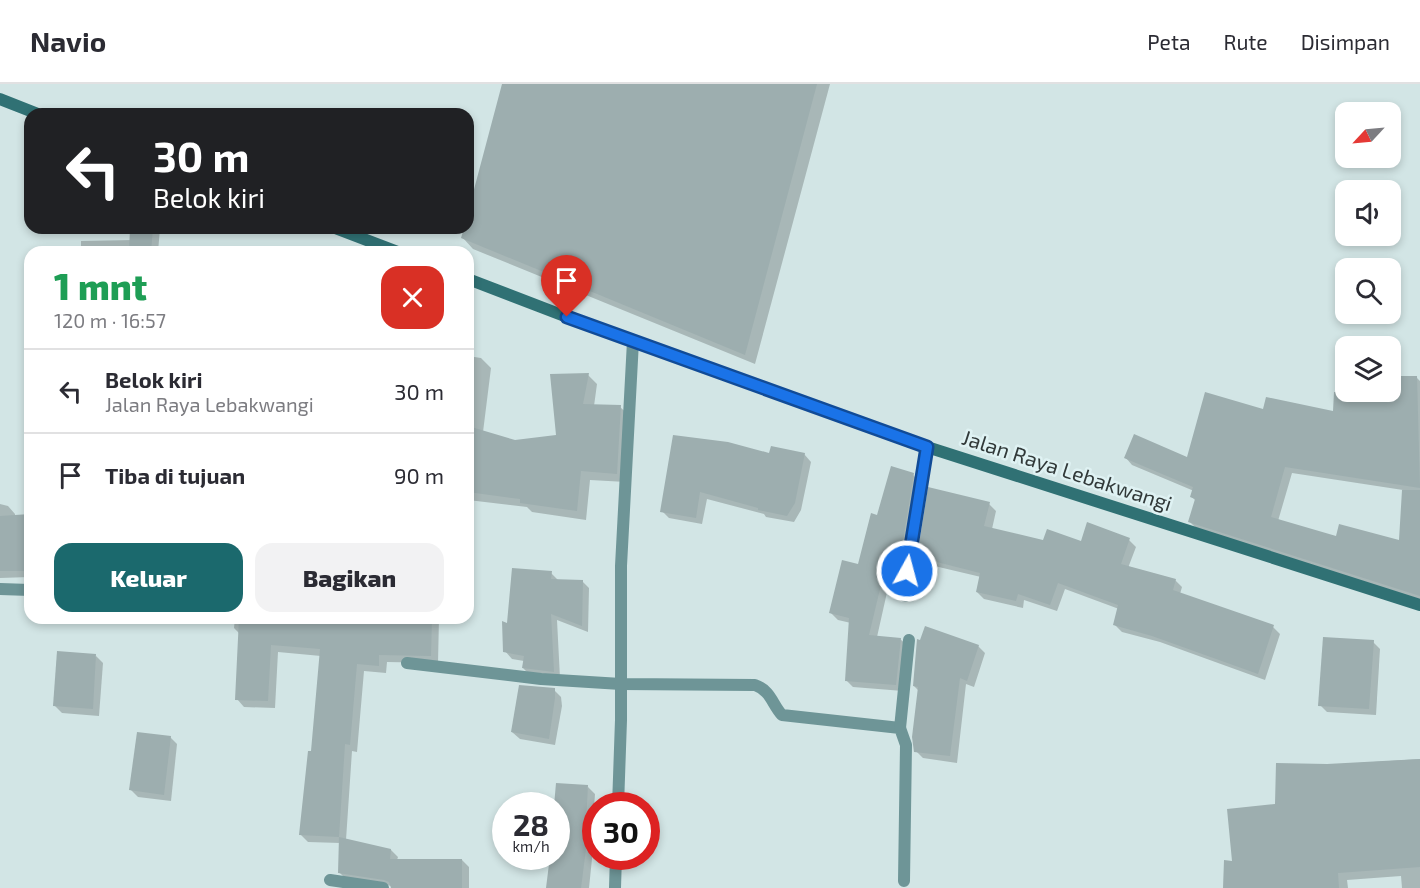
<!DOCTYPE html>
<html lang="id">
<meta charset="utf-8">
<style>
body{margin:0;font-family:"Exo 2",sans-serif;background:#f2f2f3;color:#2b2b33;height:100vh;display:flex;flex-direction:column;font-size:22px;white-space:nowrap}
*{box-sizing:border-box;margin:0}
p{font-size:20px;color:#7c7c81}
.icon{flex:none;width:33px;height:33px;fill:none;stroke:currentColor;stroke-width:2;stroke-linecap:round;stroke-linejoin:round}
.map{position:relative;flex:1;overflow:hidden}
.panel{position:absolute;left:24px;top:162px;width:450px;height:378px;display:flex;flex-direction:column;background:#fff;border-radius:18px;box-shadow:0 3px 9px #0003}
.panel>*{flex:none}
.guide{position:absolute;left:24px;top:24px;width:450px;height:126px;border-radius:18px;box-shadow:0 3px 9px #0003;background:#202124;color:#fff;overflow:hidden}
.needle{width:39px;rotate:244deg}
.fabs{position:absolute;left:1335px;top:18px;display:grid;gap:12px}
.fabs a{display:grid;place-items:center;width:66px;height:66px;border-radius:12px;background:#fff;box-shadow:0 3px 9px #0003;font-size:30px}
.speed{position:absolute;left:492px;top:708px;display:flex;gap:12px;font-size:30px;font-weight:700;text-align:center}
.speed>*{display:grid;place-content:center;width:78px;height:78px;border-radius:50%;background:#fff;box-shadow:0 3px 9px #0003;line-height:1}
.speed small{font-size:15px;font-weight:400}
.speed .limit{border:9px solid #d22;background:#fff;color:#111}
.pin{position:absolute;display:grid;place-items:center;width:51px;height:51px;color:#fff;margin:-62px -26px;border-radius:50% 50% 50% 0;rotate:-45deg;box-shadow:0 0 6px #0007}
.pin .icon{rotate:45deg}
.me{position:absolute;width:66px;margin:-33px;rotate:7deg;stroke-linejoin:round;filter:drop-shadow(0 0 4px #0008)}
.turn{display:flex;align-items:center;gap:21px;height:126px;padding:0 30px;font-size:27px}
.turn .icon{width:78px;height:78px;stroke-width:2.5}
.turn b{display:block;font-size:42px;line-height:51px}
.round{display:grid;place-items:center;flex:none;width:63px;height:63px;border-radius:18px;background:#f2f2f3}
.summary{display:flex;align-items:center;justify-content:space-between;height:102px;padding:0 30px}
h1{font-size:36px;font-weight:800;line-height:45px;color:#1e9e55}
.primary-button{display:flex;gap:12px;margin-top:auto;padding:12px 30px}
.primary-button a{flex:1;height:69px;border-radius:18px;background:#1b696d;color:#fff;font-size:24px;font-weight:800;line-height:69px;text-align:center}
.primary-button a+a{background:#f2f2f3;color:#2b2b33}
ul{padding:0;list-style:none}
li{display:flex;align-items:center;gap:18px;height:84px;padding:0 30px;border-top:2px solid #e1e1e2}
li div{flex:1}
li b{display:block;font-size:22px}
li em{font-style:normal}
header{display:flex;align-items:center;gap:36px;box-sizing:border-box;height:84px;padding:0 30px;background:#fff;border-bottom:2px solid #e1e1e2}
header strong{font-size:28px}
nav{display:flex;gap:33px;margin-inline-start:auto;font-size:21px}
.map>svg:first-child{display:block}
.shadow{fill:#0003;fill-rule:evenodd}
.building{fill:#9daeaf}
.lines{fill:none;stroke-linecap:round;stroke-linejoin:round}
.street{stroke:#6e9597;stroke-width:12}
.secondary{stroke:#307174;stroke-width:12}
.route-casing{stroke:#114b97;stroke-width:15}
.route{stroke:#1a73e8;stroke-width:10}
.labels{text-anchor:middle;stroke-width:5;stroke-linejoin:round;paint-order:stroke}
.street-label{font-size:21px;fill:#313939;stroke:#dff2f3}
</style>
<header>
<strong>Navio</strong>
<nav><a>Peta</a><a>Rute</a><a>Disimpan</a></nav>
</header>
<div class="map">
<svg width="1420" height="804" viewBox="0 0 1420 804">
<rect width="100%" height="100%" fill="#d2e5e5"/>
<g class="shadow">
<polygon points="503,0 830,0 755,280 473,165 463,154 465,144 468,144 468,134"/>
<polygon points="132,144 160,144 158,168 81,168 81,157 133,156"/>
<polygon points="468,272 481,274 491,284 483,348 515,358 558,352 588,291 597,300 594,322 620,323 630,332 626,398 590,396 586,436 532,428 527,423 468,416"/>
<path d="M1336 284 1346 285V308H1390V294H1417L1420 297V516L1196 444 1189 437 1196 417 1192 413 1194 407 1132 381 1126 374 1188 375 1264 327 1335 329ZM1292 389 1403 406 1400 458 1337 454 1278 437Z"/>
<polygon points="804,370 811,378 801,426 794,438 766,433 764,430 707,415 702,440 669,434 662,427 770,371"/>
<polygon points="913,391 920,398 905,474 901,488 892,486 877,553 900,555 908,562 903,607 853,603 846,596 851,539 838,536 831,529 859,482 879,433"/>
<polygon points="0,420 8,422 15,430 15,432 30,432 30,493 0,494"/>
<polygon points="989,420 996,427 992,445 1044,458 1081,459 1129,456 1136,463 1128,484 1175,496 1182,503 1180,510 1273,543 1280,550 1265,596 1160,558 1122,548 1115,541 1119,525 1065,505 1057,527 1024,516 1023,524 984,515 977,508 981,493 926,480 919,473"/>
<polygon points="551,489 558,496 582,497 589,504 588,548 557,536 560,594 530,591 523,584 524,577 512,575 505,567 508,540"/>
<polygon points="235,534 439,534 438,579 387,578 386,589 364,587 357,668 352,667 346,756 391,766 398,773 397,776 462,776 469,783 469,804 393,804 392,802 346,795 339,788 340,759 308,758 300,750 313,669 321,572 278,568 275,624 244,623 237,615 240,550 234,544"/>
<polygon points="1373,558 1380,565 1376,631 1327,628 1320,621"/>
<polygon points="978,562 985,569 974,603 966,600 957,679 923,674 916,667 919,607 914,602"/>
<polygon points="96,572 103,579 99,632 62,629 55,622"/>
<polygon points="554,606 561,613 562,622 555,661 520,655 512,648"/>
<polygon points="170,653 177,660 171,717 138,713 131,706"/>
<polygon points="1420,675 1420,804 1402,804 1401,792 1347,796 1348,804 1224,804 1234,778 1277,721 1327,681"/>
<polygon points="588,703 595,710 591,764 593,765 589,804 547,804 556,772"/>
</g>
<g class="building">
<polygon points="502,0 817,0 745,271 461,154 464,144 468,144 468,128"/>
<polygon points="130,144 153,144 151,168 129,168"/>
<polygon points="589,289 583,320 621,321 617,390 581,387 577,427 520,419 520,415 468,408 468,342 515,356 556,351 550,290"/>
<polygon points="1391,292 1417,292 1420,404 1285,383 1271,433 1336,452 1339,440 1399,456 1402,406 1420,406 1420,512 1188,438 1195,415 1190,413 1193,403 1124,374 1134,350 1187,373 1205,308 1263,325 1266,313 1333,327 1334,308 1391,308"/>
<polygon points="673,351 728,358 769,369 771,362 805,369 795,419 787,432 758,426 758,424 700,408 696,434 660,428"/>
<polygon points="891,382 914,389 901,469 898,468 894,482 886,480 869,551 901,554 896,601 845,597 849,534 829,529 842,476 858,480 871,429 877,431"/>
<polygon points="928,403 990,418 984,442 1043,456 1047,445 1081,457 1087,438 1130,454 1121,480 1176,495 1173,506 1274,541 1258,590 1152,552 1113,541 1118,521 1058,499 1050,521 1018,510 1016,517 976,508 980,489 917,473"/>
<polygon points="30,430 30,487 0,487 0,432"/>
<polygon points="512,484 552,487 551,495 583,496 582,542 551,530 554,588 522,584 524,572 503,568 502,537 507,539"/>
<polygon points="239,534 432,534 431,572 379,571 379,582 357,580 350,661 345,660 339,753 299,751 308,667 311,667 320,565 271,561 268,617 235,616"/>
<polygon points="925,542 979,561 967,597 960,594 950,672 914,668 912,653 918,603 913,602 917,555 920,556"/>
<polygon points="1323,553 1374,556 1369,625 1318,622"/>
<polygon points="57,567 96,570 93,625 53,622"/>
<polygon points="519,601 555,604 555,614 549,655 511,648"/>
<polygon points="137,648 171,652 164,711 129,706"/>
<polygon points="1420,675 1420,783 1338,789 1339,804 1223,804 1224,776 1232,777 1227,725 1275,720 1276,679 1327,680"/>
<polygon points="556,699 588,701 585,757 587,757 581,804 546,804 550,772 556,772 556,722 554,722"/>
<polygon points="339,753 391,765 390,775 462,775 462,804 391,804 389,798 384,796 338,789"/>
</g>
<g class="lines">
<g class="street">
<polyline points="0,505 30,506"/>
<polyline points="905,512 910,462 927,363"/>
<path d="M407 579 541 595 621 600 755 601C771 607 772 620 782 631L900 644 906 661 904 797"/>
<polyline points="900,644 909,556"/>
<polyline points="618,722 621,636 621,482 633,257"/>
<polyline points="330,796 383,804"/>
<polyline points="615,804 616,772"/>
</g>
<g class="secondary">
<polyline points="0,15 38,30"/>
<polyline points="335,144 398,168"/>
<polyline points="468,195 567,233 927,363 1420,521"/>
</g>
</g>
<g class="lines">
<defs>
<polyline id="route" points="567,233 927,363 907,487"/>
</defs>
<use href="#route" class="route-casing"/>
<use href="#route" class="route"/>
</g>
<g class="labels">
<g class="street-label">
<text transform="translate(1067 387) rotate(18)" y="7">Jalan Raya Lebakwangi</text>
</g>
</g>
</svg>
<div class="fabs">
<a><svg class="needle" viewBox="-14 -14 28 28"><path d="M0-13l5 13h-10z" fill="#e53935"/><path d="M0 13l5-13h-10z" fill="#7c7c81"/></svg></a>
<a><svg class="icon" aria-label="sound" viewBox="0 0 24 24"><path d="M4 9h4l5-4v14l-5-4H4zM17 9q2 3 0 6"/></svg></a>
<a><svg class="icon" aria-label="search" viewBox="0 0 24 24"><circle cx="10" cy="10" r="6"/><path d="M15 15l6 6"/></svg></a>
<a><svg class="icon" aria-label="layers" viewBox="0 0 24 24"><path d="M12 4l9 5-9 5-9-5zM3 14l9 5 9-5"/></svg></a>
</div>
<div class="speed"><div>28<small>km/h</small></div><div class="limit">30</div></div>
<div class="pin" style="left:567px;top:233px;background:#d93025"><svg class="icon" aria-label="arrive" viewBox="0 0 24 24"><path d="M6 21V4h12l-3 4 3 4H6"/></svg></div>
<svg class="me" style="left:907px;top:487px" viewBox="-20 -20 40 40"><circle r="17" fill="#1a73e8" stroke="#fff" stroke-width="3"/><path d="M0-11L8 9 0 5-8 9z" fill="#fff"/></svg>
<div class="guide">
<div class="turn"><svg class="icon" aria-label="left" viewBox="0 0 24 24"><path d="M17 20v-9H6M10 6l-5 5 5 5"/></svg><div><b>30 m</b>Belok kiri</div></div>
</div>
<section class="panel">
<div class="summary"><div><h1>1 mnt</h1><p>120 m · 16:57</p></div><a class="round" style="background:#d93025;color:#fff"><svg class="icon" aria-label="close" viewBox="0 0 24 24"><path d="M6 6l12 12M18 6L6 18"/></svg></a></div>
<ul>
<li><svg class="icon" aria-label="left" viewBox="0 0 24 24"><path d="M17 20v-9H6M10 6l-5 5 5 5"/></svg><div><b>Belok kiri</b><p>Jalan Raya Lebakwangi</p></div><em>30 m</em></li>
<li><svg class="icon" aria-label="arrive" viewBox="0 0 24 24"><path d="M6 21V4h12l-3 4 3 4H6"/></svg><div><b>Tiba di tujuan</b></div><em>90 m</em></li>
</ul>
<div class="primary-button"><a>Keluar</a><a>Bagikan</a></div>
</section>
</div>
